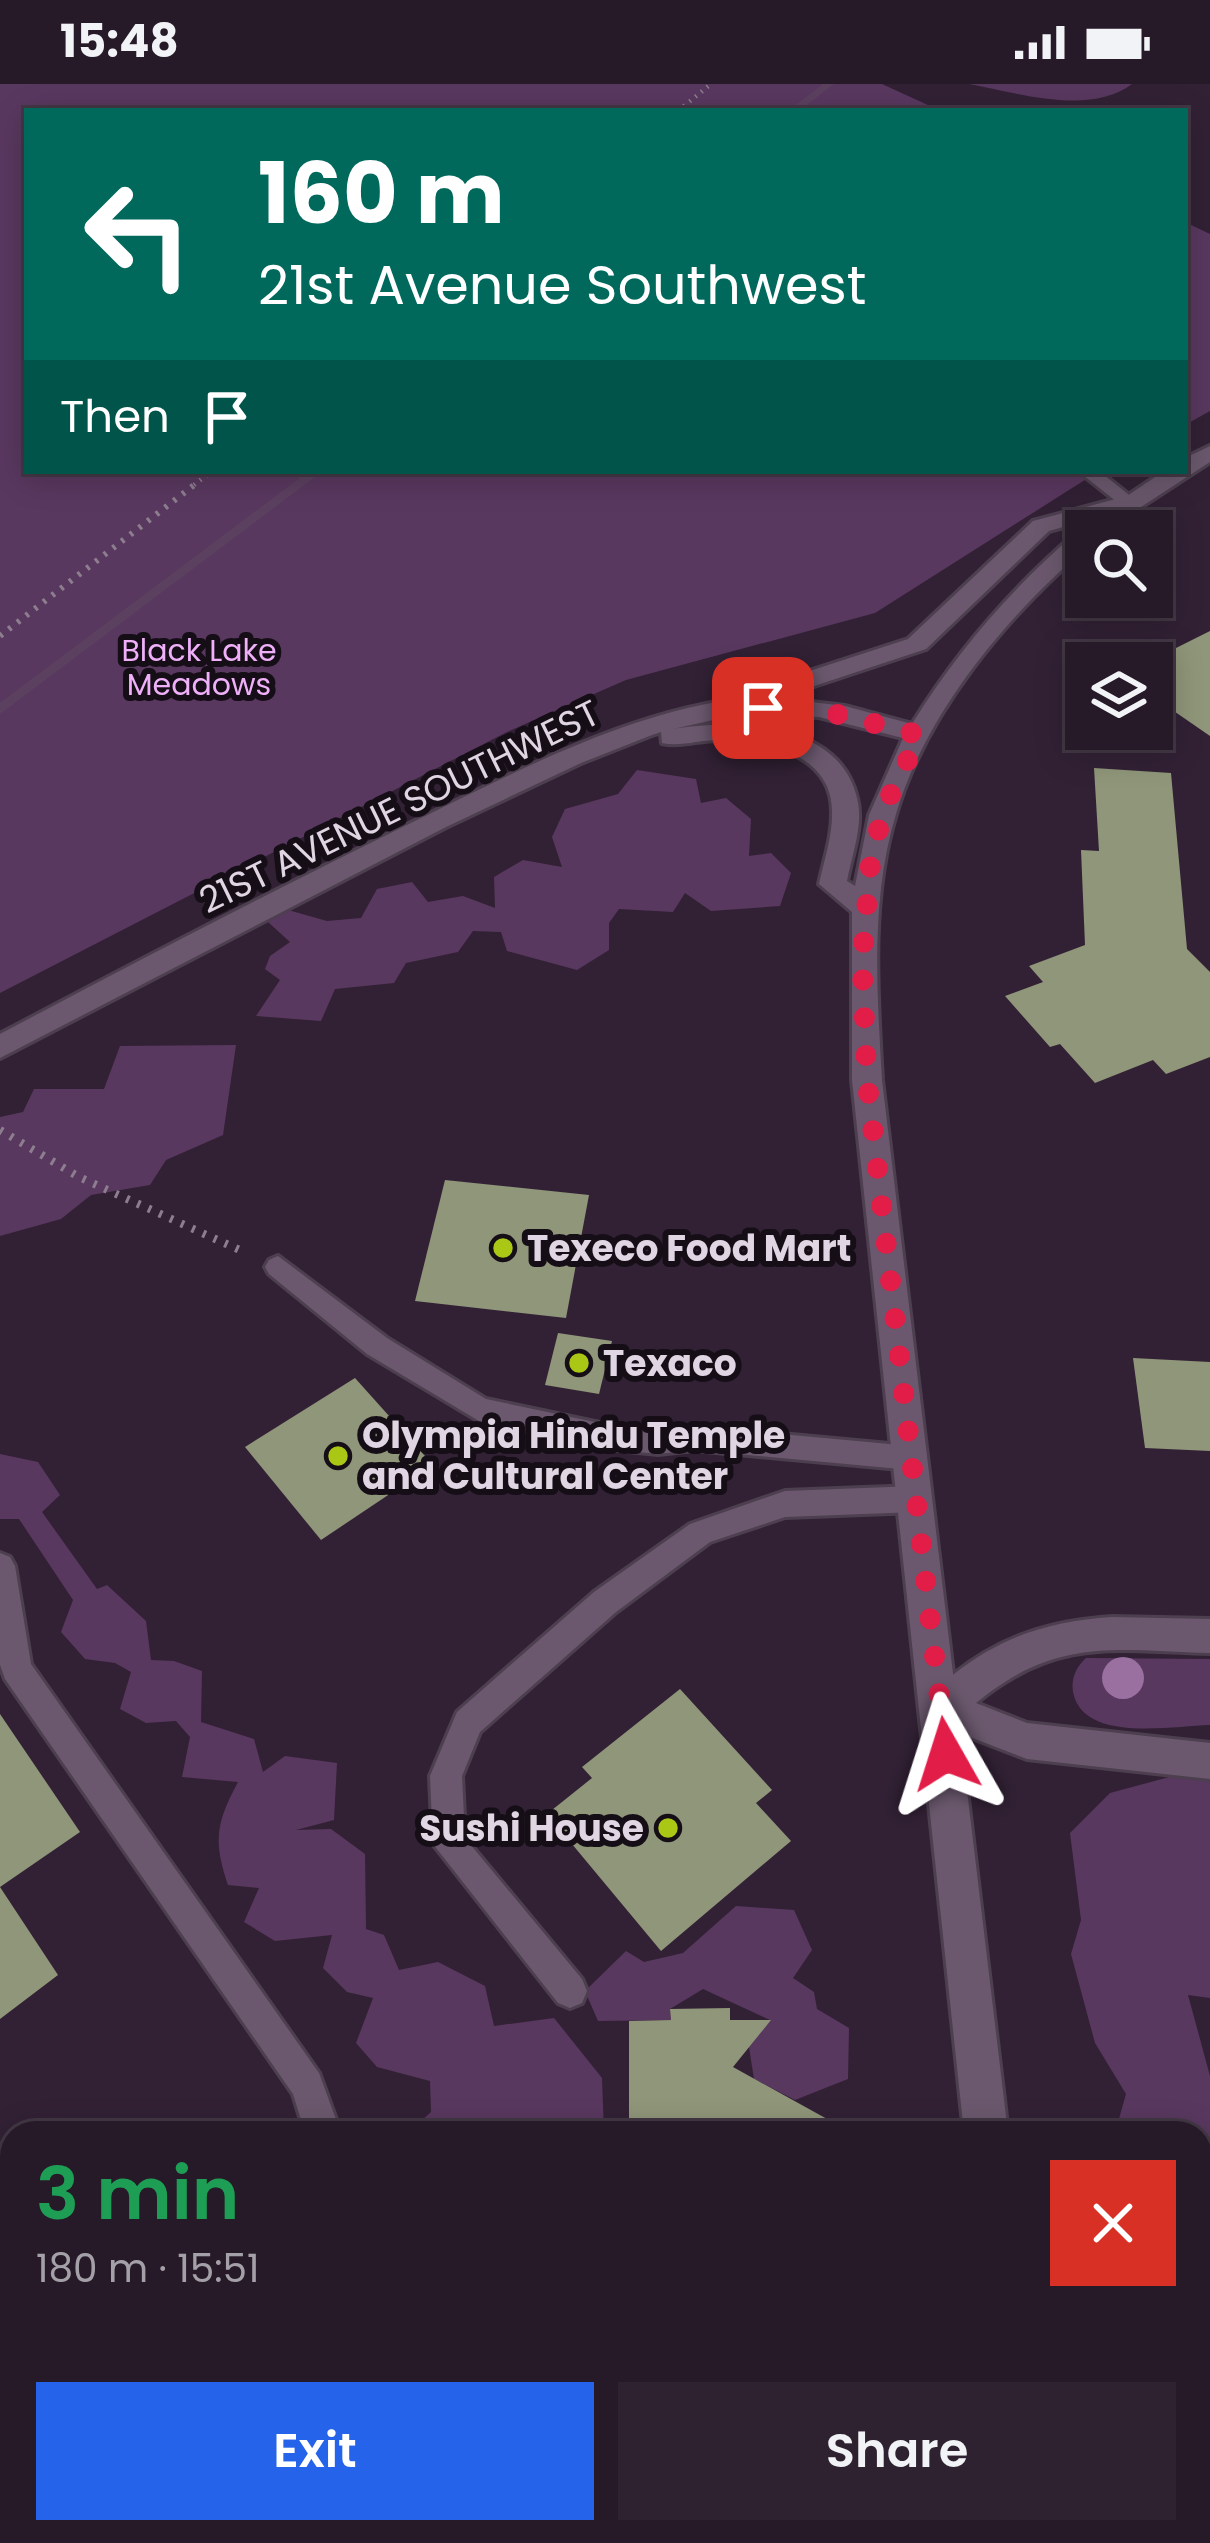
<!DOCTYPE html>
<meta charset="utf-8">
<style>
body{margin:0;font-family:Poppins,sans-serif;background:#2e2230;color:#f1f3f6;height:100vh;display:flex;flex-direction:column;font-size:45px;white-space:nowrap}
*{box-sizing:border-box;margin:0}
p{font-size:39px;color:#a4a0a8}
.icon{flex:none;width:66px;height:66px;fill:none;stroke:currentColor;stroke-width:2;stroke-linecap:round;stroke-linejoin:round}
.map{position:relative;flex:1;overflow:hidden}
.drawer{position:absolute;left:0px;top:2037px;width:1212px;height:423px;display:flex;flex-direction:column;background:#261928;border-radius:36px 36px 0 0;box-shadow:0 6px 30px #0003,0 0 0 3px #423845}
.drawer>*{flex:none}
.guide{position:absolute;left:24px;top:24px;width:1164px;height:366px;border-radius:0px;box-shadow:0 6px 30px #0003,0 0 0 3px #423845;background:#00695c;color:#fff;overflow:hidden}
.buttons{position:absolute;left:1065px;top:426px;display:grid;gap:24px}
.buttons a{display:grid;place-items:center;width:108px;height:108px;border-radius:0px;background:#261928;box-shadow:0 6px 30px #0003,0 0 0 3px #423845;font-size:60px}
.pin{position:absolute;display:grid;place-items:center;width:102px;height:102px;color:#fff;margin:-51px;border-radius:24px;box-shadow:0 6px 18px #0006}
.me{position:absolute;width:132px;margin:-66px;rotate:354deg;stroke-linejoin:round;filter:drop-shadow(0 0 9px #0008)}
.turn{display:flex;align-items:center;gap:42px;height:252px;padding:0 36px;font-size:54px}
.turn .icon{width:156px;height:156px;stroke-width:2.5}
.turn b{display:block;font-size:84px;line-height:102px}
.then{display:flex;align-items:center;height:114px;padding:0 36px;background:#0003;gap:24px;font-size:45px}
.round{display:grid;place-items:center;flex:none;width:126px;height:126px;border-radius:0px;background:#2e2230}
.headline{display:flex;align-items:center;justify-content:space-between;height:204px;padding:0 36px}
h1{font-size:72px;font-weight:600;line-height:90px;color:#1e9e55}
.cta{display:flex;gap:24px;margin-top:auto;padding:24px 36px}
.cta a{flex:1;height:138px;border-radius:0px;background:#2563eb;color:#fff;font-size:48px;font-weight:600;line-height:138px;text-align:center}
.cta a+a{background:#2e2230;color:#f1f3f6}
.status{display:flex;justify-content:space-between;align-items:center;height:84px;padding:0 60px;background:#261928;direction:ltr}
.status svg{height:33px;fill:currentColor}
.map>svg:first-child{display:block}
.green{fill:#59385f}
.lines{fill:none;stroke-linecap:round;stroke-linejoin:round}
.stream{fill:#5c4060;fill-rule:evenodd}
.building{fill:#8f9679}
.service-casing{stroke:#4d3f4f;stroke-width:6}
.minor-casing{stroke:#4d3f4f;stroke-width:6}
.tertiary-casing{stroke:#4d3f4f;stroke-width:6}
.path-far2{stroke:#8c7e8e;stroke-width:4.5;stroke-dasharray:1.5 6;stroke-linecap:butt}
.path-far1{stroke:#8c7e8e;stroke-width:6;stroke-dasharray:3 8;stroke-linecap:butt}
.path{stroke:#8c7e8e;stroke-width:8;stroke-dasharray:3 9;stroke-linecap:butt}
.service{fill:#6b586e;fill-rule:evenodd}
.minor{fill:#6b586e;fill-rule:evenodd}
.tertiary{fill:#6b586e;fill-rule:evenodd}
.tree{fill:#9a70a1}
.route{stroke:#e11d48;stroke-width:21;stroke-dasharray:0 37.8}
.poi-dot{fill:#abc716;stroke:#150e17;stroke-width:4.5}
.labels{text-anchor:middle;stroke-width:12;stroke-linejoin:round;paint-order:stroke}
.far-park-label{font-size:30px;fill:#efb0f9;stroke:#150e17}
.street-label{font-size:36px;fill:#e0d5e2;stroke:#150e17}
.poi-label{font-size:36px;font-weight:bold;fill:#e0d5e2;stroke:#150e17;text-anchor:start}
</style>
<div class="status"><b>15:48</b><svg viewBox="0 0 49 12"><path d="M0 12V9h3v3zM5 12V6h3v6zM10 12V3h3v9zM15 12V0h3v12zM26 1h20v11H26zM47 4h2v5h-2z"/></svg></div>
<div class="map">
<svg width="1210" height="2459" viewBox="0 0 1210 2459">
<rect width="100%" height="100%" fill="#322135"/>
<g class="green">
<polygon points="0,0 882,0 941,27 27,27 27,387 1099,387 875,529 626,596 507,648 0,909"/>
<path d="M969 0H1132C1090 32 1018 9 969 0Z"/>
<polygon points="1185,138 1210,150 1210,327 1185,341"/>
<polygon points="637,686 696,695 701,719 726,714 751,735 749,772 771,769 791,789 780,822 711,827 685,809 673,828 619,825 609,839 609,866 577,886 507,867 501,848 473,847 458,868 406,879 394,899 335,905 321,937 256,932 280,896 265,885 270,872 290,858 268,838 288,826 327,837 361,834 377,805 412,798 428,818 463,812 495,824 494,793 523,776 562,783 552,753 565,725 618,710"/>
<polygon points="236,961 223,1051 166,1076 150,1101 91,1111 61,1135 0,1152 0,1033 23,1028 34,1005 104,1005 120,962"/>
<path d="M0 1370 38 1378 60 1411 42 1428 97 1505 107 1501 146 1537 151 1576 174 1577 202 1587 201 1638 254 1655 263 1688 285 1672 337 1679 334 1736 296 1746 331 1745 365 1770 366 1845 384 1851 399 1886 438 1878 485 1902 494 1942 554 1934 602 1994 604 2049H408L431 2028 430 1997 377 1983 356 1959 373 1914 347 1908 323 1884 332 1851 275 1857 244 1838 259 1804 228 1801C213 1757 216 1739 238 1698L182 1693 190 1653 176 1637 146 1639 120 1625 131 1588 115 1579 85 1575 61 1548 73 1516 19 1435H0Z"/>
<path d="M1086 1574 1210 1575V1641C1170 1642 1083 1659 1073 1608 1071 1594 1076 1583 1086 1574Z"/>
<polygon points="1210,1682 1210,1914 1188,1911 1210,1992 1210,2402 1200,2397 1200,2049 1115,2049 1126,2010 1095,1959 1071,1870 1081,1836 1070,1749 1110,1709"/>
<polygon points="736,1822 794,1826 812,1866 793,1894 814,1908 817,1925 849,1944 848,1995 795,2016 754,1995 749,1963 770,1936 703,1905 670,1925 671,1936 598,1937 585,1907 626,1867 644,1878 683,1869"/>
</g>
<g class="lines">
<g class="stream">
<polygon points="823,0 834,0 799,27 788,27"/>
<polygon points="309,387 323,387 0,630 0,619"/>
</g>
</g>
<g class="building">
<polygon points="1210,547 1210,652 1152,612 1152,576"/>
<polygon points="1094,684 1171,689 1187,865 1210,888 1210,973 1166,990 1153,976 1095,999 1060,960 1050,963 1005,912 1043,898 1029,882 1085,861 1081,766 1099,767"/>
<polygon points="445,1096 589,1111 566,1234 415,1217"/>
<polygon points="558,1249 612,1257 599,1310 545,1301"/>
<polygon points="1133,1274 1210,1278 1210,1367 1145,1364"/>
<polygon points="355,1294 433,1381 321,1456 245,1363"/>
<polygon points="680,1605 772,1706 756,1719 791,1757 661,1867 547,1730 592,1694 582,1683"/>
<polygon points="0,1630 80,1748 0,1803 58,1891 0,1935"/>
<polygon points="730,1924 730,1936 771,1936 733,1983 847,2046 764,2041 764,2049 639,2049 639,2039 629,2039 629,1937 671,1936 670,1925"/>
</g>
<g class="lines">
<defs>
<g id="service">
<polygon points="1078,387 1099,387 1138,418 1122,422"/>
<polygon points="278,1172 387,1254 486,1315 609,1341 658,1346 695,1342 911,1362 921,1365 925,1374 921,1383 911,1386 695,1366 658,1370 609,1365 479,1337 367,1270 269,1190 265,1183 269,1176"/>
<polygon points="916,1402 926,1406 930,1415 926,1424 916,1428 785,1433 710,1458 616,1528 480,1648 462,1692 465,1754 582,1895 587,1907 582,1919 570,1924 558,1919 433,1760 430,1692 457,1628 594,1508 690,1440 785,1407"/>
<polygon points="0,1469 10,1473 15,1482 31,1580 319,1989 341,2049 305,2049 293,2010 5,1595 0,1581"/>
<polygon points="12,2334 12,2377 0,2382 0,2339"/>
</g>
<path id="minor" d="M1112 1533 1210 1535V1569C1113 1566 1056 1553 976 1619L1027 1639 1210 1659V1695L1027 1675 928 1637 922 1624C929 1609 941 1601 954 1590 1002 1552 1051 1537 1112 1533Z"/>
<g id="tertiary">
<path d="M1210 362V378L1121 436 1102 432 1049 447 926 565 778 614 845 622 912 640C957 567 1013 503 1078 447H1094H1086V464C1006 533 926 628 896 730 870 815 877 908 882 996L1008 2049H964L852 996V828L819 800C824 776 833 751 832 726 831 669 763 655 718 656 699 656 680 663 662 659L661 648 652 651 581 679 446 743 0 974V950C138 877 276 805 417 736 520 686 626 629 742 614L745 608 908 555 1033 437 1127 412 1164 387H1185V374ZM740 630 819 633 903 654 869 731 855 802 847 797C852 770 864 741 857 714 839 637 734 635 673 645Z"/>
<polygon points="1011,2448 1059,2448 1061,2459 1013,2459"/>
</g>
</defs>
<use href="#service" class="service-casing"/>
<use href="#minor" class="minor-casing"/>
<use href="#tertiary" class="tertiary-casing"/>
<g class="path-far2">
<polyline points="678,27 711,0"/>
<polyline points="194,401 212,387"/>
</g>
<polyline class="path-far1" points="0,552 198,398"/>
<polyline class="path" points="0,1046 79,1093 244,1168"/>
<use href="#service" class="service"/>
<use href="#minor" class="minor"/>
<use href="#tertiary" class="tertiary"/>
</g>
<circle class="tree" cx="1123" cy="1594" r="21"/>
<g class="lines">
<polyline class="route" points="763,624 808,623 920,651 883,726 870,784 862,878 867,996 946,1670"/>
</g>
<g class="poi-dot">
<circle cx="503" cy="1164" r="12"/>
<circle cx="579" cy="1279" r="12"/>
<circle cx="338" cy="1372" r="12"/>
<circle cx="668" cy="1744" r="12"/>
</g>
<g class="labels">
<g class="far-park-label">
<text x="199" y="577">Black Lake<tspan x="199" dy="34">Meadows</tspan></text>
</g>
<g class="street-label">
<text transform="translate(399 722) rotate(-26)" y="13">21ST AVENUE SOUTHWEST</text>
</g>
<g class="poi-label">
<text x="527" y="1177">Texeco Food Mart</text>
<text x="603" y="1292">Texaco</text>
<text x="362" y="1364">Olympia Hindu Temple<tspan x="362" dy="41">and Cultural Center</tspan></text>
<text x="644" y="1757" text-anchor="end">Sushi House</text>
</g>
</g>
</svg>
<div class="buttons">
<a><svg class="icon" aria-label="search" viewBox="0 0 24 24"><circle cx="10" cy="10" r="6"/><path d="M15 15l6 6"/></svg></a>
<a><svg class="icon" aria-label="layers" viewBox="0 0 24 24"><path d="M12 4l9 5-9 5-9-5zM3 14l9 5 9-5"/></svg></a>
</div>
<div class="pin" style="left:763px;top:624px;background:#d93025"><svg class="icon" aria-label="arrive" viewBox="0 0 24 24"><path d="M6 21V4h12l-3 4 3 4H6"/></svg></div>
<svg class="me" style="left:946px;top:1670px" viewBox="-20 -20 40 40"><path d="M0-17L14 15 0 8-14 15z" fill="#e11d48" stroke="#fff" stroke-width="4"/></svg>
<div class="guide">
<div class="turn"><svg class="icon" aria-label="left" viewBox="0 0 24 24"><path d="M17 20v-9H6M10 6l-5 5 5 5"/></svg><div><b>160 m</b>21st Avenue Southwest</div></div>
<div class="then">Then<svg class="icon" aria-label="arrive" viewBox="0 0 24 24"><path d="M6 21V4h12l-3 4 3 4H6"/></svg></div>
</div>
<section class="drawer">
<div class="headline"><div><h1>3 min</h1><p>180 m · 15:51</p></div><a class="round" style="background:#d93025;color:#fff"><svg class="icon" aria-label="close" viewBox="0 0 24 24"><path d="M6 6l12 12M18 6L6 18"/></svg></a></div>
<div class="cta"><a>Exit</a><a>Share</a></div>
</section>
</div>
